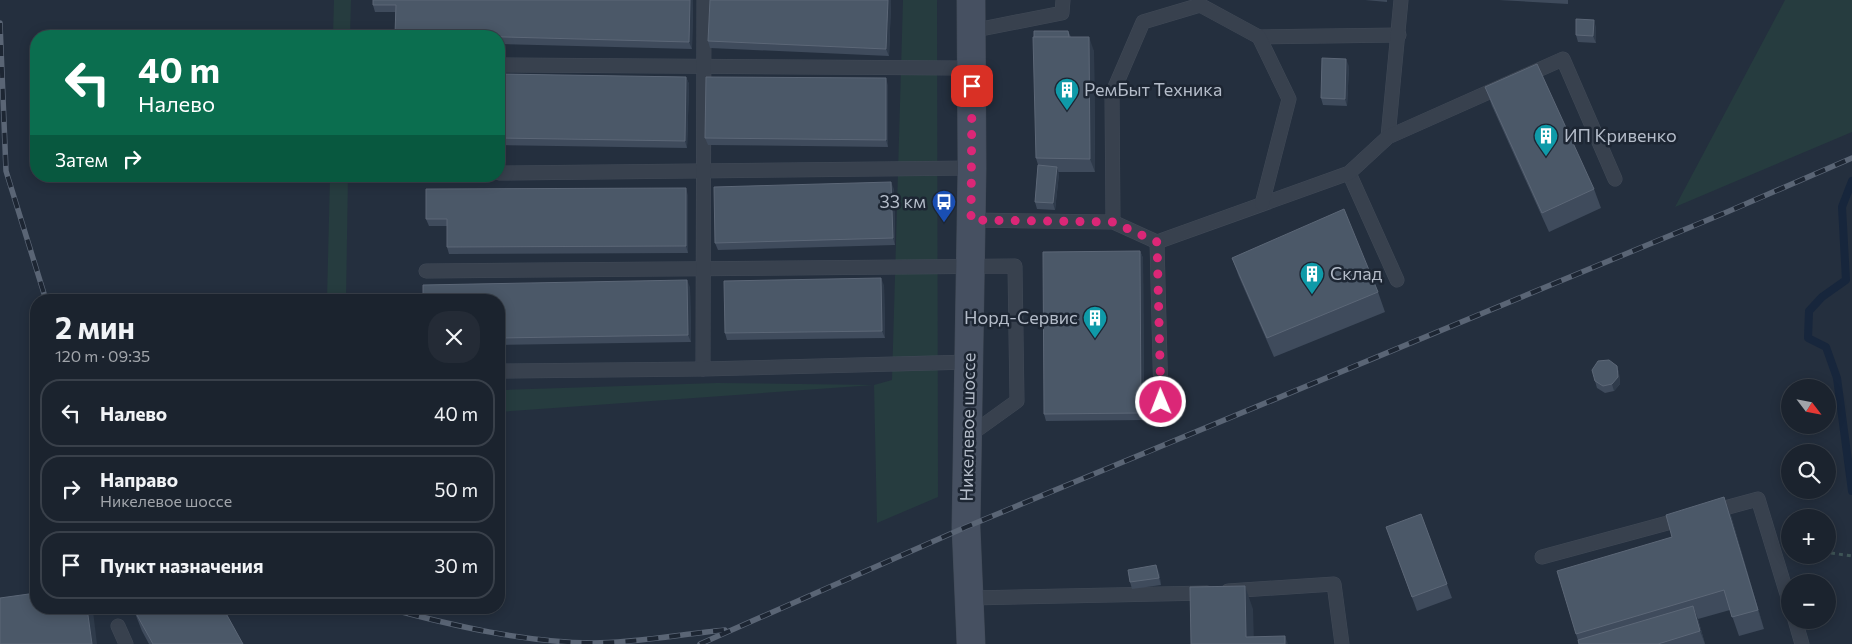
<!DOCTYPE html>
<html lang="ru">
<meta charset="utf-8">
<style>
body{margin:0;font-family:Commissioner,sans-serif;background:#242b36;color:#f1f3f6;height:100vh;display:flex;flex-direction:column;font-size:19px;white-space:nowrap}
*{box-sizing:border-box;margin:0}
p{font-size:16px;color:#a0a4aa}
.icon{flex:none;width:28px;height:28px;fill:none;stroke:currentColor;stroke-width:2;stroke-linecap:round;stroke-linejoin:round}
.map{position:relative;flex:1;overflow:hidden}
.details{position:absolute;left:30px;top:294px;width:475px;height:320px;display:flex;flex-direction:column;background:#1b232e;border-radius:20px;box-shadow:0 2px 12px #0003,0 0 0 1px #39404a}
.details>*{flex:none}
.top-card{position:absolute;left:30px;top:30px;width:475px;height:152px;border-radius:20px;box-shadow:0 2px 12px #0003,0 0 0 1px #39404a;background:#0b6e4f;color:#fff;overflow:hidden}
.needle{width:32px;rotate:122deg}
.fabs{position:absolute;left:1781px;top:379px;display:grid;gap:10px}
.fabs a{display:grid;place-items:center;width:55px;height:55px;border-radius:50%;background:#1b232e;box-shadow:0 2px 12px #0003,0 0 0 1px #39404a;font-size:25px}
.pin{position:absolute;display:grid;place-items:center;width:42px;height:42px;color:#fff;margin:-21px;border-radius:10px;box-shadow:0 2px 8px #0006}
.me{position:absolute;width:55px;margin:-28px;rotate:359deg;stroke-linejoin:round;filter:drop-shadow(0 0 4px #0008)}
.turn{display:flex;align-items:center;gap:18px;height:105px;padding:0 25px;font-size:22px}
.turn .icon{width:65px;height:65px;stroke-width:2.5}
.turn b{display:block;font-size:35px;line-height:42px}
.then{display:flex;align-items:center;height:48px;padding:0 25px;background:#0003;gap:10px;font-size:19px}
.round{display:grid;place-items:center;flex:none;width:52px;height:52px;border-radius:20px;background:#242b36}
.summary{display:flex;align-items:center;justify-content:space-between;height:85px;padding:0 25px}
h1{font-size:30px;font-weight:700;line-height:38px}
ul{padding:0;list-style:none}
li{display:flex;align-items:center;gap:15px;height:68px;margin:0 10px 8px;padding:0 15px;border:2px solid #39404a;border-radius:20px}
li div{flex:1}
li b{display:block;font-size:19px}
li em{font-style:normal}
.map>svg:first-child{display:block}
.green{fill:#263c3f}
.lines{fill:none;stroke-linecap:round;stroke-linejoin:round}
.stream{stroke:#17263c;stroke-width:8}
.service-casing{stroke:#414a57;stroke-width:15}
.secondary-casing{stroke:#414a57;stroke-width:29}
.path{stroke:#3f5557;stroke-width:3;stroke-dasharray:4 4;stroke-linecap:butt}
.service{stroke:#38414e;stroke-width:14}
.secondary{stroke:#465061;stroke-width:28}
.rail-casing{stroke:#5a6575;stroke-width:5.5}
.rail{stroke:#1d2633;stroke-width:4;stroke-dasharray:11;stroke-linecap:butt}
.wall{fill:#3f4b5c}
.shaded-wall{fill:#2f3b4b}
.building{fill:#4b5868;stroke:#5c6777}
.route{stroke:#db2777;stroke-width:9;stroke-dasharray:0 16.2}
.labels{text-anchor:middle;stroke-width:5;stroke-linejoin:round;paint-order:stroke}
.poi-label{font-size:18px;fill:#b4bcc9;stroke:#1d2633;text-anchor:start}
.street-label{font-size:18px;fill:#b4bcc9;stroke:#1d2633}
</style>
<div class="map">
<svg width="1852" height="644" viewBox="0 0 1852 644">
<rect width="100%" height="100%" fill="#242f3e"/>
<g class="green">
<polygon points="334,0 351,0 350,36 333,36"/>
<polygon points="903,0 937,0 938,497 877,523 874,385 499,412 499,390 717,383 874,385 892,380"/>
<polygon points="1785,0 1852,0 1852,132 1675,207"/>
<polygon points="330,176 348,176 346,300 327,300"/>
</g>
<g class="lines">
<polyline class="stream" points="1852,181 1842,207 1846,280 1822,297 1809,311 1808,338 1826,347 1837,378 1852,491"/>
<defs>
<g id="service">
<polyline points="971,31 1062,13 1063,0"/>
<polyline points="1259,37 1399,35"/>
<polyline points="499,65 957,68 971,70"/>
<polyline points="1388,137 1401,0"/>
<polyline points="499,173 972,168"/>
<polyline points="1349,173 1397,280"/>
<polyline points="971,220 1113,222 1157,242 1349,173 1388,137 1563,59 1615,179"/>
<polyline points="1113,222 1112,94 1143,22 1200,5 1259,37 1289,99 1262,204"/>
<polyline points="1157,242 1161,402"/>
<polyline points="426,271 1015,266 1017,401 967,437"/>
<polyline points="703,369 704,0"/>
<polyline points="499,371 703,369 970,362"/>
<polyline points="1710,512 1758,499 1790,604"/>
<polyline points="1542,557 1686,518"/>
<polyline points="1228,591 1334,584 1342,644"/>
<polyline points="970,598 1207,593"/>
<polyline points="1795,620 1802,644"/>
<polyline points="118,626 126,644"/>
</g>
<polyline id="secondary" points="971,644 966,527 972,168 971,0"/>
</defs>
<use href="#service" class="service-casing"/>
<use href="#secondary" class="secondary-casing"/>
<polyline class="path" points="1831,553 1852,556"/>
<use href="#service" class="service"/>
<use href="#secondary" class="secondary"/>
<defs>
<g id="rail">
<polyline points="0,23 6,171 46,300"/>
<path d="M387 608C454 626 523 642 593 643 634 643 683 634 725 630"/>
<polyline points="700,644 966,527 1727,212 1852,158"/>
</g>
</defs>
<use href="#rail" class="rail-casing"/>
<use href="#rail" class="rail"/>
</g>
<g class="wall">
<polygon points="373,0 693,0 692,49 499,44 499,36 395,36 395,12 375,12 373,5"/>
<polygon points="1365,0 1387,0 1387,2"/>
<polygon points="1499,0 1568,0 1568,4"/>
<polygon points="891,2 889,56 710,48 708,41"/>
<polygon points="1596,27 1596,43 1578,42 1576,35"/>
<polygon points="1068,31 1071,37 1094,51 1095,172 1058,172 1059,174 1055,210 1037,209 1035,202 1038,165 1036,158"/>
<polygon points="1349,66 1347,106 1323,105 1321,98"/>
<polygon points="499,74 686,77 689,84 687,148 499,145"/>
<polygon points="888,85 888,147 708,145 705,138"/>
<polygon points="1485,87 1594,189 1601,208 1549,232 1492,106"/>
<polygon points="894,189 895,245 718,250 715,243"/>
<polygon points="688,195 688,253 449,254 447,247 447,226 429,226 426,219"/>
<polygon points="1140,251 1143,258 1144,420 1046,421 1044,414"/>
<polygon points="1232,258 1378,292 1385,312 1274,357 1239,277"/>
<polygon points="884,285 885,338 727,340 725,333"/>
<polygon points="690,287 691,342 499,345 499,300"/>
<polygon points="1617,366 1619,373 1620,384 1614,391 1605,393 1597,388 1595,381"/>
<polygon points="1724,497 1731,516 1764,629 1739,636 1730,610 1698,619 1705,644 1579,644 1576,634 1672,537"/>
<polygon points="1421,514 1452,598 1417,611 1386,527"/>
<polygon points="1159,572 1161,585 1132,589 1130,582"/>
<polygon points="133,608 243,644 149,644 142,631"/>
</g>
<g class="shaded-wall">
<polygon points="690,0 693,0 692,49 689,42"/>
<polygon points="888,0 891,0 891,2 889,56 886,49"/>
<polygon points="1594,20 1596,27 1596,43 1593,36"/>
<polygon points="1089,37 1094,51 1095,172 1090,159"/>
<polygon points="1346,59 1349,66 1347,106 1345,99"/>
<polygon points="686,77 689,84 687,148 685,141"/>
<polygon points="886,78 888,85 888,147 886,140"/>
<polygon points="1057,167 1059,174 1055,210 1053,203"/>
<polygon points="891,182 894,189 895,245 893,238"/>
<polygon points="686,188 688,195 688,253 686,246"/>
<polygon points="1140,251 1143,258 1144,420 1141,413"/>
<polygon points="881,278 884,285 885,338 882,331"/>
<polygon points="687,280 690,287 691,342 688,335"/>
<polygon points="1617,366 1619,373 1620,384 1614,391 1612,384"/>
<polygon points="1724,497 1731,516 1764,629 1758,610"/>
<polygon points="1156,565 1159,572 1161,585 1159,578"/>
<polygon points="1245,586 1253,609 1254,644 1246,637"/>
<polygon points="1693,606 1698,619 1705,644 1700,631"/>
<polygon points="87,608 92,608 93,611 97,644 92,644"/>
<polygon points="1285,636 1288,644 1285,644"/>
</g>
<g class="building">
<polygon points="373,0 690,0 689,42 395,34 396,5 373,5"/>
<polygon points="710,0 888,0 886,49 708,41"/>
<polygon points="1576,19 1594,20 1593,36 1576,35"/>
<polygon points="1034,31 1068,31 1069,37 1034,37"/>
<polygon points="1033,37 1089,37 1090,159 1036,158"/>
<polygon points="1322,58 1346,59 1345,99 1321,98"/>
<polygon points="1537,64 1594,189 1542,213 1485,87"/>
<polygon points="499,74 686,77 685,141 499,138"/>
<polygon points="706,77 886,78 886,140 705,138"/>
<polygon points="1038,165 1057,167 1053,203 1035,202"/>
<polygon points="891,182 893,238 715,243 714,187"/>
<polygon points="686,188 686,246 447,247 447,219 426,219 426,189"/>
<polygon points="1344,209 1378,292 1267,338 1232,258"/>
<polygon points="1140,251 1141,413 1044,414 1043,252"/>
<polygon points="881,278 882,331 725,333 724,281"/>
<polygon points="687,280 688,335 499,338 499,300 423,300 423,285"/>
<polygon points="1609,360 1617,366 1618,377 1612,384 1603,386 1595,381 1592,370 1598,361"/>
<polygon points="1724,497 1758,610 1732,617 1724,590 1576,634 1557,571 1672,537 1666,515"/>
<polygon points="1421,514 1447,584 1412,597 1386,527"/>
<polygon points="1156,565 1159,578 1130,582 1128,570"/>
<polygon points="1245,586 1246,637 1285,636 1285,644 1191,644 1190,587"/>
<polygon points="36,593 36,608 87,608 92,644 0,644 0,598"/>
<polygon points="1693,606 1700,631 1658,644 1579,644 1578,640"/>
<polygon points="133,608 223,608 243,644 153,644"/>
</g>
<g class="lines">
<polyline class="route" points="972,86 971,220 1113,222 1157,242 1161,402"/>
</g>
<defs>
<symbol id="building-pin" viewBox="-11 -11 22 30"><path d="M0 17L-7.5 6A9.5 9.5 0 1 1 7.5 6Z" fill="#0f9aa8" stroke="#1d2633"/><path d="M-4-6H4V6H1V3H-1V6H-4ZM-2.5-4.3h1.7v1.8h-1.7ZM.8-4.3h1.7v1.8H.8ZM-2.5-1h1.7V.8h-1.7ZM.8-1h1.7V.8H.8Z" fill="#fff"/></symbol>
<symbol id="bus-pin" viewBox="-11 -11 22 30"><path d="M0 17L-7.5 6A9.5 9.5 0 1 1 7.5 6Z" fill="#1a4fb4" stroke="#1d2633"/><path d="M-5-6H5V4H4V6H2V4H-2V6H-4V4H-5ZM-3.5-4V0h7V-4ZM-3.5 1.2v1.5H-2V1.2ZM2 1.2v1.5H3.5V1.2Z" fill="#fff"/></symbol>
</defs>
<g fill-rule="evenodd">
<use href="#building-pin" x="1053" y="76" width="28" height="38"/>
<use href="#building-pin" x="1532" y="122" width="28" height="38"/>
<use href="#bus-pin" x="930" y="188" width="28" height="38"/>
<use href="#building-pin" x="1298" y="260" width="28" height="38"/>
<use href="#building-pin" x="1081" y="304" width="28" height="38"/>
</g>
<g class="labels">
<g class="poi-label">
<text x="1084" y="96">РемБыт Техника</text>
<text x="1564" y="142">ИП Кривенко</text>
<text x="926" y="208" text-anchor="end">33 км</text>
<text x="1330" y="280">Склад</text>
<text x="1078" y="324" text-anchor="end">Норд-Сервис</text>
</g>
<g class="street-label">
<text transform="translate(968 427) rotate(-89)" y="6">Никелевое шоссе</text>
</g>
</g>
</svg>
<div class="fabs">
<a><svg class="needle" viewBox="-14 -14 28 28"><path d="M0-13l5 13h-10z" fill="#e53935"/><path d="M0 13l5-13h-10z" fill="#a0a4aa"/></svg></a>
<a><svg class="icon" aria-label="search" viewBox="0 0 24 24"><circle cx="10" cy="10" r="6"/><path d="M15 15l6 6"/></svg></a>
<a>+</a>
<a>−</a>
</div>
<div class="pin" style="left:972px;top:86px;background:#d93025"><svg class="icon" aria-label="arrive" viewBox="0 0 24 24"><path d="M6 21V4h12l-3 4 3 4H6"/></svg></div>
<svg class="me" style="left:1161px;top:402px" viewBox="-20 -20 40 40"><circle r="17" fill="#db2777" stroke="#fff" stroke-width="3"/><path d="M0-11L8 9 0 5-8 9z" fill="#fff"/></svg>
<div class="top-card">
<div class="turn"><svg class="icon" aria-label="left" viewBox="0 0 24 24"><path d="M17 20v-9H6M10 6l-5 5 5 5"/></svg><div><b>40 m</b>Налево</div></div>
<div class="then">Затем<svg class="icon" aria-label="right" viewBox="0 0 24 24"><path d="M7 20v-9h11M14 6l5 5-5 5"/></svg></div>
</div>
<section class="details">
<div class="summary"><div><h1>2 мин</h1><p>120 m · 09:35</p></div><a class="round"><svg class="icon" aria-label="close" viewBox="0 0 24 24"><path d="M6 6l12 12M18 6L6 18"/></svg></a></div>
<ul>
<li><svg class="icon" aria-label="left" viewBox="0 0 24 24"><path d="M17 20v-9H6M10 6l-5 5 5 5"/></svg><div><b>Налево</b></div><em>40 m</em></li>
<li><svg class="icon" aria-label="right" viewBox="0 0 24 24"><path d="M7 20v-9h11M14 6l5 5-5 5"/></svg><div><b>Направо</b><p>Никелевое шоссе</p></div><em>50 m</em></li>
<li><svg class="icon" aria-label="arrive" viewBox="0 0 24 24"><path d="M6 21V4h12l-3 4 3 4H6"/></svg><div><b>Пункт назначения</b></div><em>30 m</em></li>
</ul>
</section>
</div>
